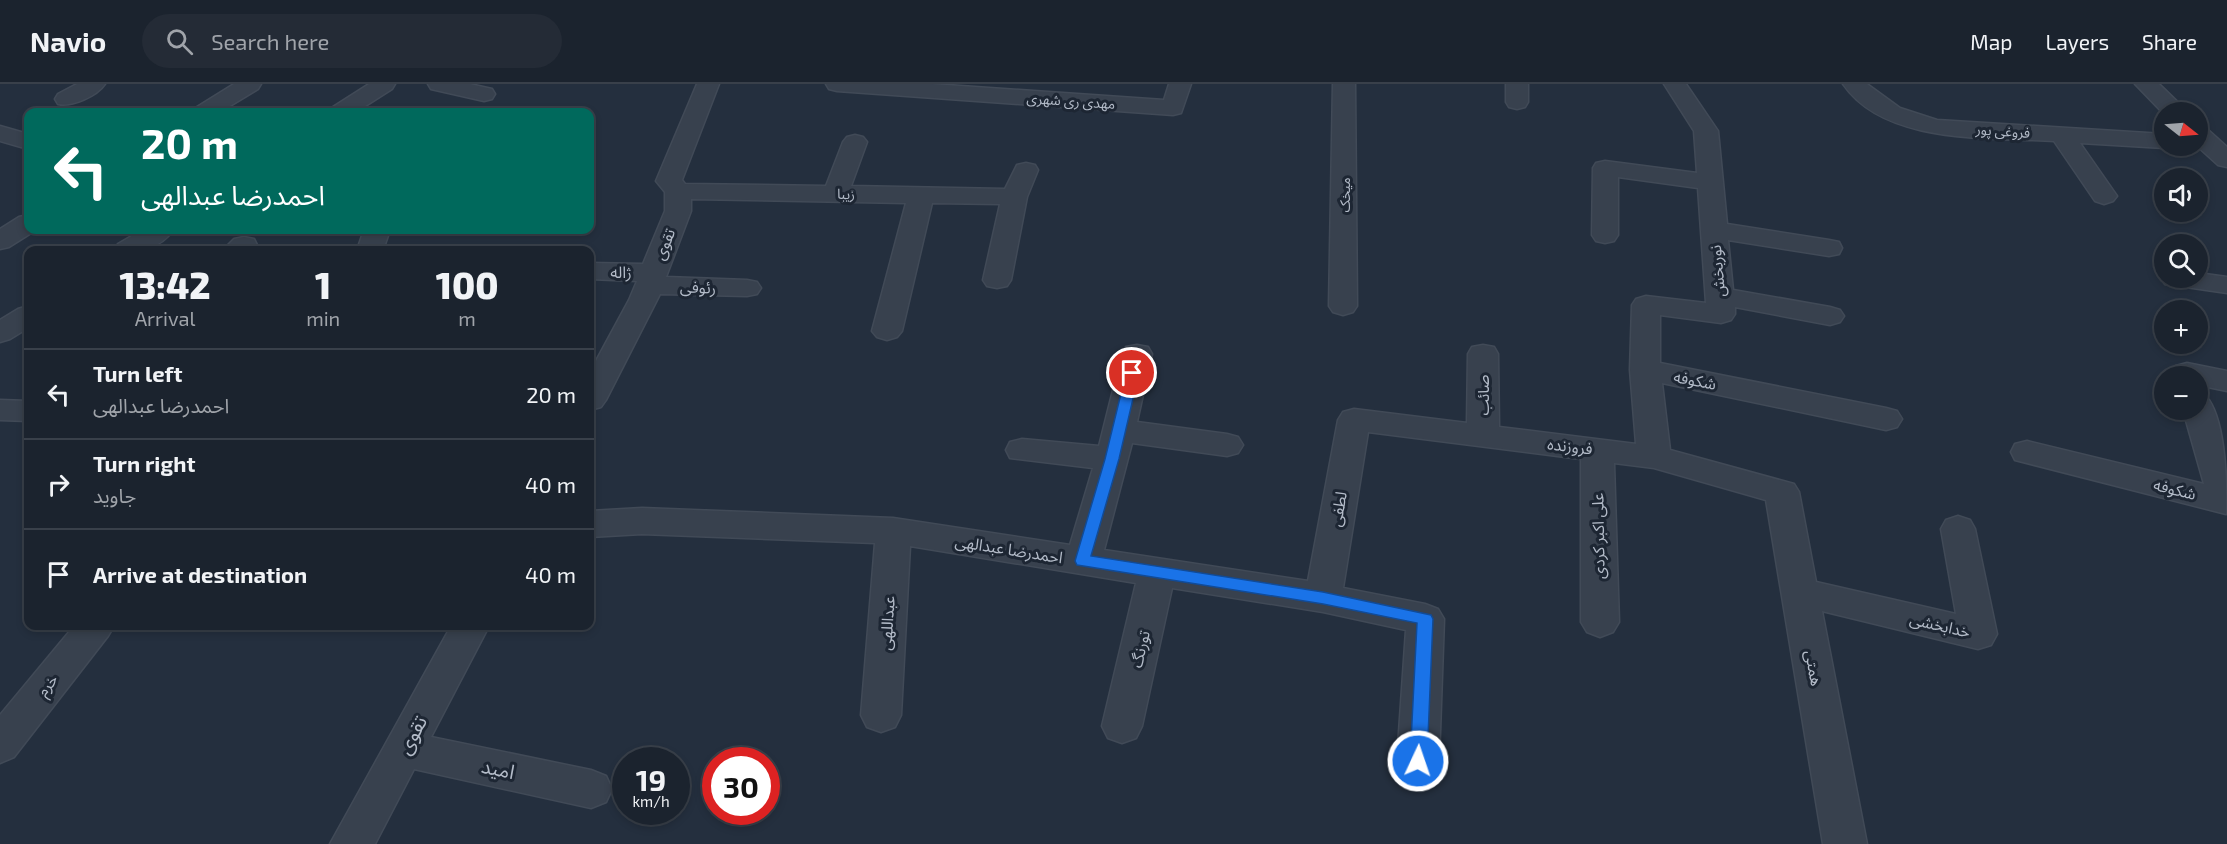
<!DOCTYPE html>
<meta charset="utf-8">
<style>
body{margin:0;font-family:"Exo 2","Noto Sans Arabic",sans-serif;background:#242b36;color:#f1f3f6;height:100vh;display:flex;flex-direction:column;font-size:22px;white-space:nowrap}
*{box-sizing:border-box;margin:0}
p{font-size:20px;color:#a0a4aa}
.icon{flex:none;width:33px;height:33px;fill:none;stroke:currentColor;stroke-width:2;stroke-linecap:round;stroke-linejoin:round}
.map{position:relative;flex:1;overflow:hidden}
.details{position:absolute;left:24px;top:162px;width:570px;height:384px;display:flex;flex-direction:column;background:#1b232e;border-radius:12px;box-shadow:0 3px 9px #0003,0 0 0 2px #39404a}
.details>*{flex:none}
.hud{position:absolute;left:24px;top:24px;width:570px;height:126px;border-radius:12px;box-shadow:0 3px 9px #0003,0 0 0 2px #39404a;background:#00695c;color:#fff;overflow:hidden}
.needle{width:39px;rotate:107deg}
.controls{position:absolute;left:2154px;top:18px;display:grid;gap:12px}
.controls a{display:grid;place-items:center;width:54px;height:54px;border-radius:50%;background:#1b232e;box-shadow:0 3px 9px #0003,0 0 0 2px #39404a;font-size:30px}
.speed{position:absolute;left:612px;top:663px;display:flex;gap:12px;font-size:30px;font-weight:700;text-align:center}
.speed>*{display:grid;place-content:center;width:78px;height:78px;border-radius:50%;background:#1b232e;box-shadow:0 3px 9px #0003,0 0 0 2px #39404a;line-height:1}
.speed small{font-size:15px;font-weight:400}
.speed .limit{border:9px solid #d22;background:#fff;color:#111}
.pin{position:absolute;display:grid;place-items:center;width:51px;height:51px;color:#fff;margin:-26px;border:3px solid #fff;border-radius:50%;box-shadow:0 2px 6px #0007}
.me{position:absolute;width:66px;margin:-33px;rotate:3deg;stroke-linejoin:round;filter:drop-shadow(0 0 4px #0008)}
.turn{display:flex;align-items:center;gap:21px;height:126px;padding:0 18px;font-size:27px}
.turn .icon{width:78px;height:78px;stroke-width:2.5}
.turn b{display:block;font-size:42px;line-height:51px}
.eta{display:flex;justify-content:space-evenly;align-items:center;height:102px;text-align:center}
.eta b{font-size:36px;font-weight:800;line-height:42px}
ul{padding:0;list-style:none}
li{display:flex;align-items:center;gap:18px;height:90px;padding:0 18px;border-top:2px solid #39404a}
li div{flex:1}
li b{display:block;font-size:22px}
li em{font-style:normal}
header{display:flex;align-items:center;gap:36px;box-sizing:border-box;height:84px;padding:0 30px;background:#1b232e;border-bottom:2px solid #39404a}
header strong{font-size:28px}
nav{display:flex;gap:33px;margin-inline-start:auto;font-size:21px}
.search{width:420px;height:54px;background:#242b36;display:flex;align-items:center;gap:15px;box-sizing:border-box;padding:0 21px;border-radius:33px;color:#a0a4aa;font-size:22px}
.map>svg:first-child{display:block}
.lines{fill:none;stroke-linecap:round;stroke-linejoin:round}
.minor-casing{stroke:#414a57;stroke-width:3}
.minor{fill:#38414e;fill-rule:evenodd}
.route{fill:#1a73e8;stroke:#114b97;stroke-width:1.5}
.labels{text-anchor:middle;stroke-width:6;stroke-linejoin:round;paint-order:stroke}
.far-street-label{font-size:14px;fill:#b4bcc9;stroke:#1d2633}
.street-label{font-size:16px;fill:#b4bcc9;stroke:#1d2633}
.near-street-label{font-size:20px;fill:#b4bcc9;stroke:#1d2633}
</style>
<header>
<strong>Navio</strong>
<div class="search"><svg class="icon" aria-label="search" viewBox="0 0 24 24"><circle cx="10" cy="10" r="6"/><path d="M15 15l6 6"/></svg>Search here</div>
<nav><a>Map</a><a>Layers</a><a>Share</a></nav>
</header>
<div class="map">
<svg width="2227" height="760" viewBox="0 0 2227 760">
<rect width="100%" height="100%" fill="#242f3e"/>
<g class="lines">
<defs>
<g id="minor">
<path d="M77 0H105C97 12 72 23 58 20L55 15 58 10Z"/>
<polygon points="234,0 261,0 258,5 220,28 194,28 197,23"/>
<polygon points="369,0 395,0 392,5 356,28 330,28 333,23"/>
<polygon points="428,0 470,0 492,5 495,10 492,15 484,17 431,5"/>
<polygon points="697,0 719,0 682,96 685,100 826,102 843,58 847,53 855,51 863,53 867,58 851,102 1005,105 1017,81 1026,79 1035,81 1038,86 1027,113 1011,196 1007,202 997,204 987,202 983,196 1000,120 932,119 902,247 897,253 887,256 877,253 872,247 906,119 691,115 691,127 666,193 747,196 757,198 761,204 757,210 747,212 660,210 606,316 601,323 590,326 590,288 629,216 637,197 590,195 590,179 643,180 665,127 665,108 656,97"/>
<polygon points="826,0 932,0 1164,16 1169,0 1191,0 1181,29 1173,31 837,7 829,5"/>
<polygon points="1333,0 1355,0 1357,222 1353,228 1343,231 1333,228 1329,222"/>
<polygon points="1506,0 1528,0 1528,18 1525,23 1517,25 1509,23 1506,18"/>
<polygon points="1664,0 1686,0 1718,47 1727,140 1829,156 1839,158 1842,164 1839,170 1829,172 1728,156 1733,206 1830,223 1840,226 1844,232 1840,238 1830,241 1735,223 1735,230 1731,236 1721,239 1660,231 1660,279 1886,324 1897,327 1902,335 1897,343 1886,346 1662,299 1670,366 1794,400 1799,408 1816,498 1956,530 1941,445 1946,436 1958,432 1970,436 1975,445 1997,550 1991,561 1978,565 1822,527 1867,760 1823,760 1766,416 1654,384 1614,379 1619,538 1613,548 1600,553 1587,548 1581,538 1581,375 1368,348 1343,504 1425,520 1438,525 1444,535 1439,677 1433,690 1418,695 1403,690 1397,677 1406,546 1323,528 1172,504 1142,642 1136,654 1122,659 1108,654 1102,642 1136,499 910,462 901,631 895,643 881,648 867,643 861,631 875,459 642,450 590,453 590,427 642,424 893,434 1070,461 1093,384 1010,374 1006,366 1010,358 1022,355 1099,362 1122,270 1126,263 1137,261 1148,263 1152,270 1137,338 1227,350 1238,353 1243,361 1238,369 1227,372 1132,359 1104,466 1308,497 1338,336 1343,328 1354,325 1467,339 1468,270 1472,263 1483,261 1494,263 1498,270 1499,343 1636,360 1630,286 1632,221 1636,215 1646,212 1706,219 1698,104 1618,93 1618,151 1614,157 1605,159 1596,157 1592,151 1593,84 1596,79 1605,77 1697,89 1694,47"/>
<path d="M1843 0H1867L1900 24 1937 36 2164 50V62H2173L2164 64 2080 59 2117 112 2113 117 2104 120 2095 117 2054 57C1989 53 1885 61 1843 0Z"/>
<polygon points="2135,0 2159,0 2188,28 2164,30"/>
<polygon points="0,42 28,50 28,65 0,57"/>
<polygon points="2198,42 2206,44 2227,63 2227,83 2218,81 2197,62"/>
<polygon points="28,131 28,146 36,146 9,163 0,165 0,145 19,133"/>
<path d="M142 146H173C159 167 138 166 115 166L118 160Z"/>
<polygon points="364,146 390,146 383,166 357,166"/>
<polygon points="244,153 254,155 257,161 254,166 223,166 234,155"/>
<polygon points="2164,189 2164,194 2198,194 2198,189 2227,193 2227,209 2165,200 2161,194"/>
<polygon points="28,222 28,244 10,255 0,258 0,236 18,225"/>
<polygon points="2187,279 2227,287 2227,307 2198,301 2198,292 2173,292 2172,289 2176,282"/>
<path d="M2198 313 2209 316C2226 342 2227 401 2226 430L2015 376 2011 368 2015 360 2027 357 2204 400 2183 326H2198Z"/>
<polygon points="0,316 28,317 28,337 0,336"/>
<polygon points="74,542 114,542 108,552 14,673 0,679 0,631"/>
<polygon points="451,542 489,542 431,653 591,686 606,692 612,705 606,718 591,724 414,685 375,760 330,760"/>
</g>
</defs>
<use href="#minor" class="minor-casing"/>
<use href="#minor" class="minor"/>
</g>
<polygon class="route" points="1132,285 1139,289 1119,375 1091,472 1323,508 1431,531 1433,535 1427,677 1424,682 1418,685 1412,682 1410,677 1417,539 1323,520 1077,481 1075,477 1105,375 1126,289"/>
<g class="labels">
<g class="far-street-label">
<text transform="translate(1071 17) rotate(4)" y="5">مهدی ری شهری</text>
<text transform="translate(2003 47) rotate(4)" y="5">فروغی پور</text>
<text transform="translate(846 110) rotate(1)" y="5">زیبا</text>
<text transform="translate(1345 111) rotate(-90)" y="5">میخک</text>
</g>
<g class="street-label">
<text transform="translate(664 160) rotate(-68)" y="6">تقوی</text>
<text transform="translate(1717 187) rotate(-95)" y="6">نوربخش</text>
<text transform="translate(621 188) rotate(1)" y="6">ژاله</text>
<text transform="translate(698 203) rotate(2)" y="6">رئوفی</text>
<text transform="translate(1695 296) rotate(11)" y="6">شکوفه</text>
<text transform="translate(1483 311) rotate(-90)" y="6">صائب</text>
<text transform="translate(1570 362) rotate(7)" y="6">فروزنده</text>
<text transform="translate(2175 405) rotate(14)" y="6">شکوفه</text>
<text transform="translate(1338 425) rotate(-80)" y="6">لطفی</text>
<text transform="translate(1598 452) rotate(-91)" y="6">علی اکبر کردی</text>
<text transform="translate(1009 465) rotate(9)" y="6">احمدرضا عبدالهی</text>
<text transform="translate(887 539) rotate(-86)" y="6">عبداللهی</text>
<text transform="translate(1940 541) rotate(13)" y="6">خدابخشی</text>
<text transform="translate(1140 565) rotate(-77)" y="6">تورنگ</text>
<text transform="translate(1814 584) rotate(80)" y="6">همتی</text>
<text transform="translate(47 601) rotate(-52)" y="6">خرم</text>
</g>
<g class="near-street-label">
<text transform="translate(412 651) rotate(-62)" y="7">تقوی</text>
<text transform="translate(498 685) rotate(12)" y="7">امید</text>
</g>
</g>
</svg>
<div class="controls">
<a><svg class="needle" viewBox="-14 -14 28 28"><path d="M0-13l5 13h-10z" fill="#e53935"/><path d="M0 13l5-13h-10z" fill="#a0a4aa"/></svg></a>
<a><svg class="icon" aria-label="sound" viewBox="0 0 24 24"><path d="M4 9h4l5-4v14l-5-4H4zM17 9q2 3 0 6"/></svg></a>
<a><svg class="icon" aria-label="search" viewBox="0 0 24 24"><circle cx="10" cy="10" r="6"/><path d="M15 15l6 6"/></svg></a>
<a>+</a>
<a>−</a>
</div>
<div class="speed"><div>19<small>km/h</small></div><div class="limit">30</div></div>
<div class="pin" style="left:1132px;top:289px;background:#d93025"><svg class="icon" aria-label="arrive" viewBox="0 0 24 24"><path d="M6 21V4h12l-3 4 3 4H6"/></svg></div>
<svg class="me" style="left:1418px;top:677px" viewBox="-20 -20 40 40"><circle r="17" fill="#1a73e8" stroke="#fff" stroke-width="3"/><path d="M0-11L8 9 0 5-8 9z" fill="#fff"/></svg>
<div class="hud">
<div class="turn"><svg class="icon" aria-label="left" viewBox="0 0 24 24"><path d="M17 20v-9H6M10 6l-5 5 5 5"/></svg><div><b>20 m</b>احمدرضا عبدالهی</div></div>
</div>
<section class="details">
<div class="eta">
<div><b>13:42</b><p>Arrival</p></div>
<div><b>1</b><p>min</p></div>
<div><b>100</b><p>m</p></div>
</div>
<ul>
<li><svg class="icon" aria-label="left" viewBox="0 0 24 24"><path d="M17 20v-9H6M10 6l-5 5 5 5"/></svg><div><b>Turn left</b><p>احمدرضا عبدالهی</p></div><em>20 m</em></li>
<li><svg class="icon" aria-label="right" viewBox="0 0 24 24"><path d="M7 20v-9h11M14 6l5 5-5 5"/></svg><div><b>Turn right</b><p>جاوید</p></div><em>40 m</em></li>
<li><svg class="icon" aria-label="arrive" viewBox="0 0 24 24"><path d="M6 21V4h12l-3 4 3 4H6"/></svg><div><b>Arrive at destination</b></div><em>40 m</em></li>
</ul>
</section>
</div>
